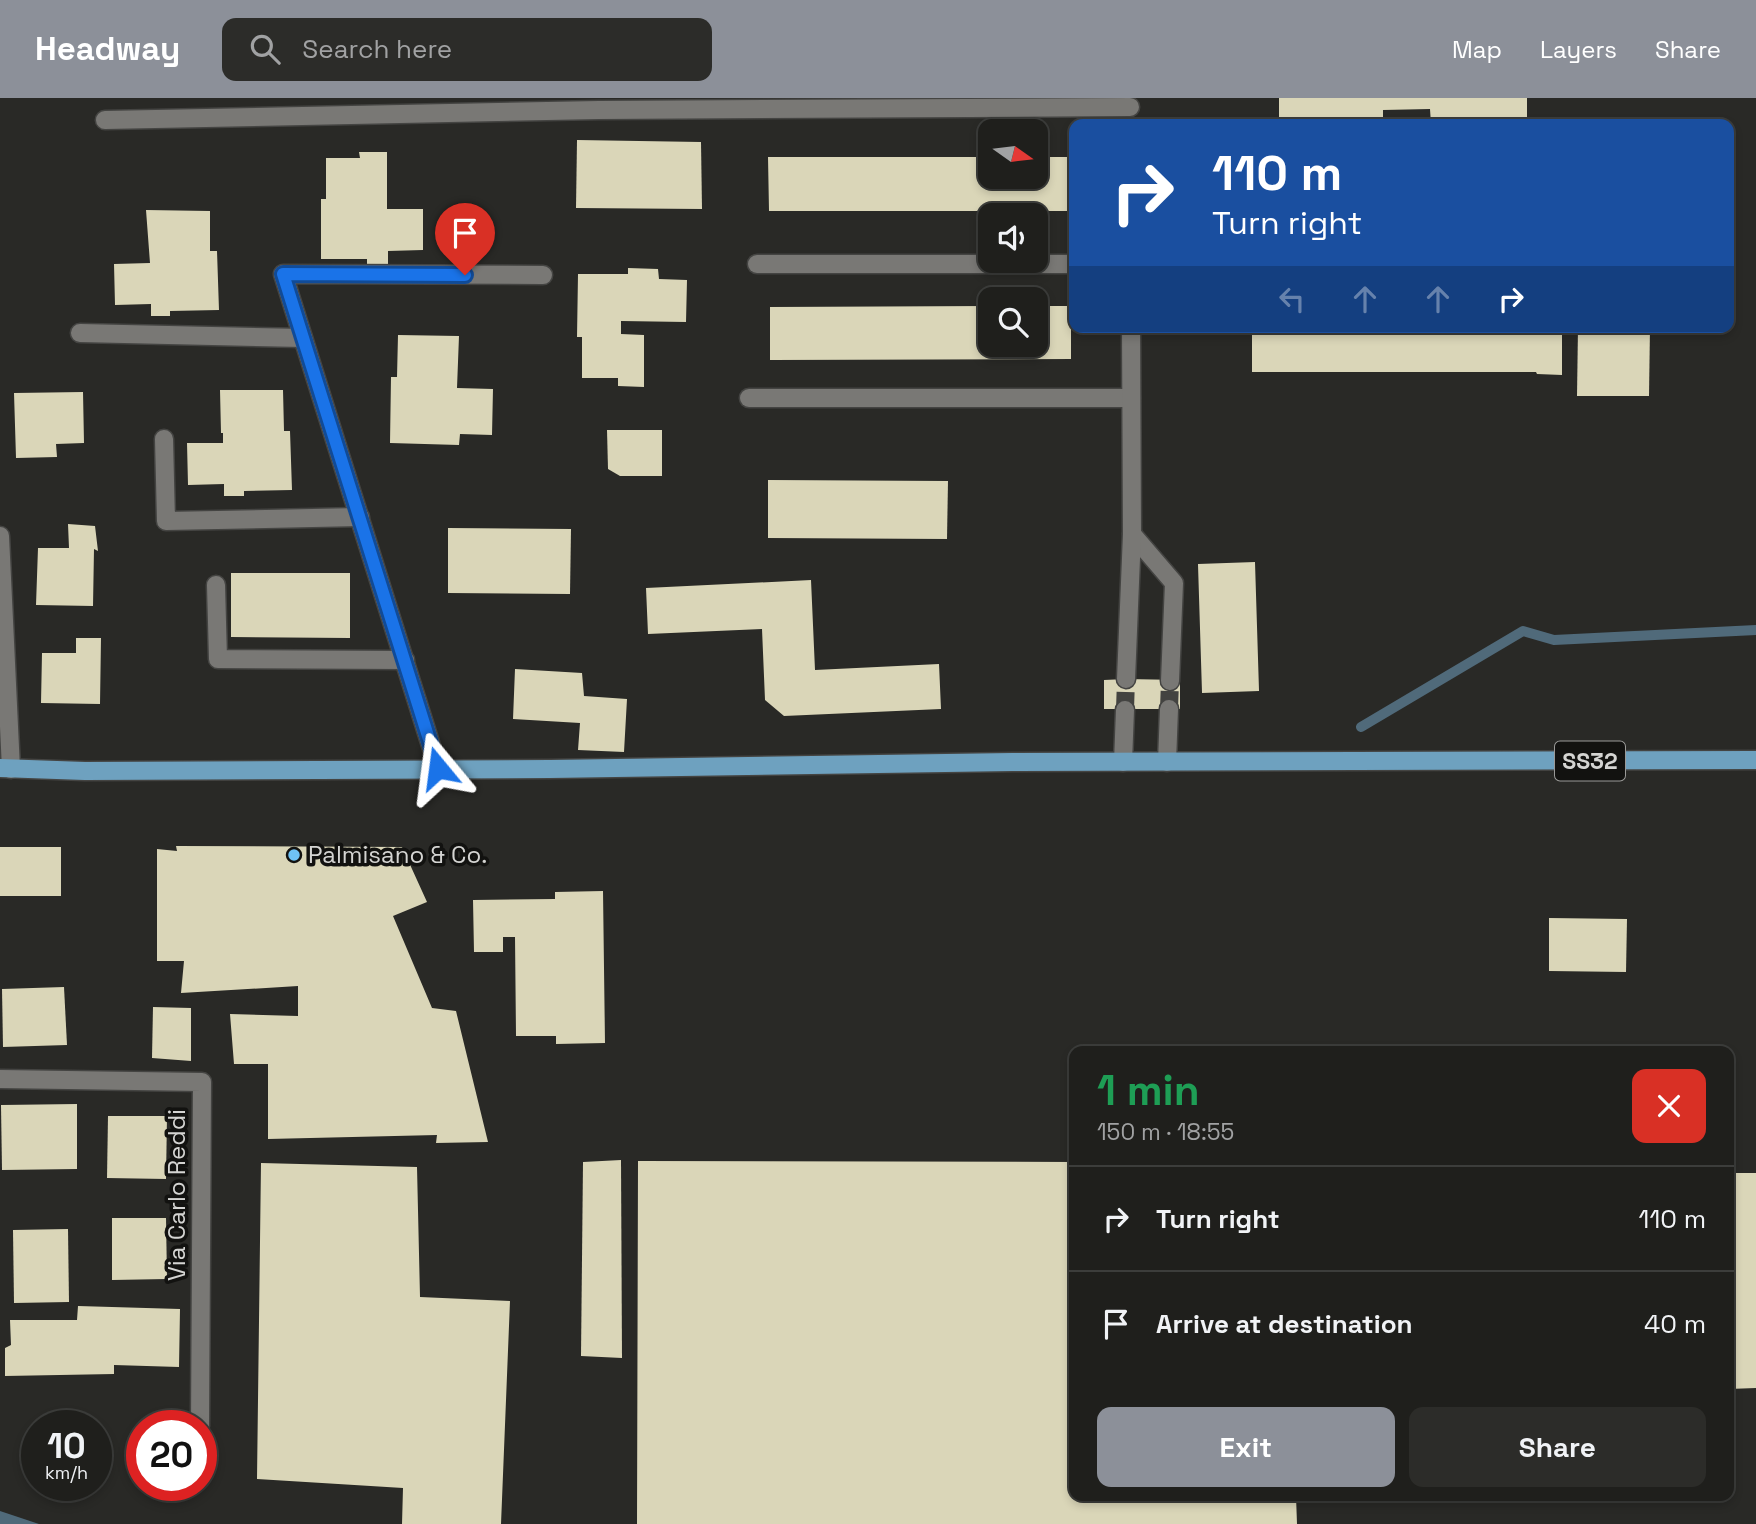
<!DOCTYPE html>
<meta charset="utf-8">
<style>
body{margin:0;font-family:"Space Grotesk",sans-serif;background:#2c2c29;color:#f1f3f6;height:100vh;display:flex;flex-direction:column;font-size:26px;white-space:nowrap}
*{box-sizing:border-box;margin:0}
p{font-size:23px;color:#a1a2a3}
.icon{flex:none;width:38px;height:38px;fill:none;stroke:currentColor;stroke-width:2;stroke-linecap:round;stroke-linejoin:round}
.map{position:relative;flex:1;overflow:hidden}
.details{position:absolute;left:1069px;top:948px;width:665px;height:455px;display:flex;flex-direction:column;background:#1f1f1c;border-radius:14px;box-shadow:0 4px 10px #0003,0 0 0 2px #3c3d3b}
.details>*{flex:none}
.guide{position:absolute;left:1069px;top:21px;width:665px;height:214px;border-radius:14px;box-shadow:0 4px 10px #0003,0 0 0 2px #3c3d3b;background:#1a4fa0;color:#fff;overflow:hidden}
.needle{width:46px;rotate:104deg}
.controls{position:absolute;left:978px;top:21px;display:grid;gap:14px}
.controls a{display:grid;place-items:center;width:70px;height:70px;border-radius:14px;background:#1f1f1c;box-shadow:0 4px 10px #0003,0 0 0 2px #3c3d3b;font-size:35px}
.speed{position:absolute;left:21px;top:1312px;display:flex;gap:14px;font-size:35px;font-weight:700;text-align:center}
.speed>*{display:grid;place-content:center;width:91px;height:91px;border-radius:50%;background:#1f1f1c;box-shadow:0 4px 10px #0003,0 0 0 2px #3c3d3b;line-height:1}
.speed small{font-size:18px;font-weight:400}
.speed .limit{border:10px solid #d22;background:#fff;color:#111}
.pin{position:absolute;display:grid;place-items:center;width:60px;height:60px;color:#fff;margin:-72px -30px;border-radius:50% 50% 50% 0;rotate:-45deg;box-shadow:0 0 7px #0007}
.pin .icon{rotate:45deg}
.me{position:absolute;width:77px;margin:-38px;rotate:344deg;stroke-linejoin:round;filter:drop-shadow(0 0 5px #0008)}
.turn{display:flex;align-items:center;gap:24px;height:147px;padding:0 28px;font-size:32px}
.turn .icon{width:91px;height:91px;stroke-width:2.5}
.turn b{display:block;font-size:49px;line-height:60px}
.lanes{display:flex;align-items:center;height:66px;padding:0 28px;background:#0003;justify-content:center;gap:35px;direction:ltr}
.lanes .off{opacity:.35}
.round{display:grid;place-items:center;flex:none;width:74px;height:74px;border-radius:14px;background:#2c2c29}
.overview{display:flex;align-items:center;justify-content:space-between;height:119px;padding:0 28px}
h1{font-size:42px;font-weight:800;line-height:52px;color:#1e9e55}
.cta{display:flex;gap:14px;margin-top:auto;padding:14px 28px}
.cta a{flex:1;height:80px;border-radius:14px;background:#8c9099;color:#fff;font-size:28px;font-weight:800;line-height:80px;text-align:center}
.cta a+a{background:#2c2c29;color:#f1f3f6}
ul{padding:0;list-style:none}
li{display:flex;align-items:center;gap:21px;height:105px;padding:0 28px;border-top:2px solid #3c3d3b}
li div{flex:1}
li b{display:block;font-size:26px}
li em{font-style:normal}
header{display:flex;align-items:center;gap:42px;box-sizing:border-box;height:98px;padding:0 35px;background:#8c9099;color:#fff}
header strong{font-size:33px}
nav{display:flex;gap:38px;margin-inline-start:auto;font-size:24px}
.search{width:490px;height:63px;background:#2c2c29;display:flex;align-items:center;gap:18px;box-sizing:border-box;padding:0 24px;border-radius:14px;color:#a1a2a3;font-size:26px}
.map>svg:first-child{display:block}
.water{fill:#506a7a}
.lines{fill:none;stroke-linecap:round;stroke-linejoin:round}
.stream{stroke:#506a7a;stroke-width:10}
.building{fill:#dad6b8}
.minor-tunnel{stroke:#434340;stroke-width:18;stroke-dasharray:18 9;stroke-linecap:butt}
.minor-casing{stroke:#444442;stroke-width:21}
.major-casing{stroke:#444442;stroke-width:21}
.minor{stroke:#797875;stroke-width:18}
.major{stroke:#6ea1bf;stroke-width:18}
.route-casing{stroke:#114b97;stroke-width:18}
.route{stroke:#1a73e8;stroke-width:12}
.poi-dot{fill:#6fc2f4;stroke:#121210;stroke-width:2.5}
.labels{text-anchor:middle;stroke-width:7;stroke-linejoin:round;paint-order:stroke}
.shield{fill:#121210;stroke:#9a9a98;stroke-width:2}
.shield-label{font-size:23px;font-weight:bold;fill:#d4d4d2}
.poi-label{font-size:24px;fill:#d4d4d2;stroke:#121210;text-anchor:start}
.street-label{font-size:24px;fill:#d4d4d2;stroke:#121210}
</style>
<header>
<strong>Headway</strong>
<div class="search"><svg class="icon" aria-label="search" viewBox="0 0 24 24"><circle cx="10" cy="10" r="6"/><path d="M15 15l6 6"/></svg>Search here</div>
<nav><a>Map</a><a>Layers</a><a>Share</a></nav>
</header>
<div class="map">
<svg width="1756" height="1426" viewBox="0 0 1756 1426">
<rect width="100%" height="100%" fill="#292926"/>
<polygon class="water" points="0,1413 39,1426 0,1426"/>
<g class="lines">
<polyline class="stream" points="1361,629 1523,533 1554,542 1756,532"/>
</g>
<g class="building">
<polygon points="1279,0 1527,0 1527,26 1431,26 1430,11 1383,12 1383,26 1279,26"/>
<polygon points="577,42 701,44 702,111 576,110"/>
<polygon points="359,54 387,54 387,111 423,111 423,152 388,153 388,167 367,167 367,161 321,161 321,101 326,101 326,60 360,60"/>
<polygon points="768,59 990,59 990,79 1036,79 1036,59 1071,59 1071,113 769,113"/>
<polygon points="146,112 210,113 210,153 217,153 219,212 170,213 170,218 151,218 151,206 115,207 114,166 150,165"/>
<polygon points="628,170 658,171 659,181 687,182 686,224 621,223 621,236 644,237 644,289 618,288 618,280 582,280 582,239 577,239 578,176 628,176"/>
<polygon points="990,208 990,247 1036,247 1036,208 1071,208 1071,261 770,262 770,209"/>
<polygon points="1252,229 1562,229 1562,277 1537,276 1536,274 1252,274"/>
<polygon points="1578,229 1650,229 1649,298 1577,298"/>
<polygon points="398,237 459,238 457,290 493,291 492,337 460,336 459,347 390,345 391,279 397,279"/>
<polygon points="220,292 283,292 284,333 290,333 292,392 244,393 244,398 224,398 224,386 188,387 187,345 223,345 223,335 221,335"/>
<polygon points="83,294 84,345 56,346 57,359 16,360 14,295"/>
<polygon points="607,332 662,332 662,378 620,378 608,371"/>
<polygon points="768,382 948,383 947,441 768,440"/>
<polygon points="68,426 95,428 98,453 94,451 93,508 36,507 38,450 69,450"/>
<polygon points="448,430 571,431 570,496 448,495"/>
<polygon points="1255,464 1259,593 1202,595 1198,466"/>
<polygon points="231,475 350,475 350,540 231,539"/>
<polygon points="811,482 815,572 939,566 941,611 784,618 765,602 762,531 648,536 646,490"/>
<polygon points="76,540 101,540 100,606 41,605 42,555 76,555"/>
<polygon points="515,571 582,575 584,598 627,601 624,654 578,652 580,625 513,621"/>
<polygon points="1126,581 1180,582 1180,611 1104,611 1104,582"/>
<polygon points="176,748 402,749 427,804 393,818 432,910 456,913 488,1044 436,1045 437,1037 268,1041 268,966 234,966 230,916 298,918 298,888 181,895 184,863 157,863 157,751 177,753"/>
<rect x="0" y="749" width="61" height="49"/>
<polygon points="603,793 605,945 556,946 556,938 516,938 515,839 503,839 503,854 474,854 473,802 555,801 555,794"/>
<polygon points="1549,820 1627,821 1626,874 1549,873"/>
<polygon points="64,889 67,947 3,949 2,891"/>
<polygon points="153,909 191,910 191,963 152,960"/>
<polygon points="77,1006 77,1071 2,1072 1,1007"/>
<polygon points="108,1018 167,1018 166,1081 107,1080"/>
<polygon points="621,1062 622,1260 581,1258 583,1064"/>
<polygon points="638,1063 1074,1064 1074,1398 1296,1398 1297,1426 637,1426"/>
<polygon points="261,1065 417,1069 420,1199 510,1203 501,1426 402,1426 403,1390 257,1381"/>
<polygon points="1729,1075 1756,1075 1756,1290 1729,1291"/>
<polygon points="112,1120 166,1120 167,1181 112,1182"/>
<polygon points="68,1131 69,1204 14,1205 13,1132"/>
<polygon points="78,1208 180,1211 179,1269 114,1267 114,1276 5,1278 5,1250 11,1247 10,1222 77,1222"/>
</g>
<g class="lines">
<g class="minor-tunnel">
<polyline points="1169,611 1170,583"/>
<polyline points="1125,612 1126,581"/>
</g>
<defs>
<g id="minor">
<polyline points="105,22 599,12 1130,9"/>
<polyline points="757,166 1074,166"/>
<polyline points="80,235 303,240"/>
<polyline points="749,300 1131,300"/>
<polyline points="164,341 166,423 360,419"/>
<polyline points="1132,436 1174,485 1170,583"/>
<polyline points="0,438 11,671"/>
<polyline points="216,487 218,561 405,562"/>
<polyline points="1126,581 1132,436 1131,229"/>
<polyline points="1123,664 1125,612"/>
<polyline points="1167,664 1169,611"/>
<polyline points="438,670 283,176 543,177"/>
<polyline points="0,981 202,984 200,1328"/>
</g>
<polyline id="major" points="0,670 85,673 550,671 1012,664 1756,662"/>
</defs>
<use href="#minor" class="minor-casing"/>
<use href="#major" class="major-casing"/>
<use href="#minor" class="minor"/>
<use href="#major" class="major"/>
</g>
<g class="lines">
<defs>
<polyline id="route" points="438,670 283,176 465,177"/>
</defs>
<use href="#route" class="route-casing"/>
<use href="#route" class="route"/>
</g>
<circle class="poi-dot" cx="294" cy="757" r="7"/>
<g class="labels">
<rect class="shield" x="1555" y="643.5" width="70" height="39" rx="5"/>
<g class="shield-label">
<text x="1590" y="671">SS32</text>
</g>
<g class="poi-label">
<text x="308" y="765">Palmisano &amp; Co.</text>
</g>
<g class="street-label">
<text transform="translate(177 1097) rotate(-90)" y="8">Via Carlo Reddi</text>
</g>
</g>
</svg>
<div class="controls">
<a><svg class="needle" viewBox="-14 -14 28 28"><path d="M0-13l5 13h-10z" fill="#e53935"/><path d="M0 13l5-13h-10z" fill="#a1a2a3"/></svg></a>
<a><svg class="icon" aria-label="sound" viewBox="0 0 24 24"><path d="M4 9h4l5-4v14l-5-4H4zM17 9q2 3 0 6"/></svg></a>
<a><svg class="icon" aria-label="search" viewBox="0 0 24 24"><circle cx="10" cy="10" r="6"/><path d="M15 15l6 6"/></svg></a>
</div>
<div class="speed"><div>10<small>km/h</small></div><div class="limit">20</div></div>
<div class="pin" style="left:465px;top:177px;background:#d93025"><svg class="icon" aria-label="arrive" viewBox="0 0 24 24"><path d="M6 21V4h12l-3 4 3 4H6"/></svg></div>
<svg class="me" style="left:438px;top:670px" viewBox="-20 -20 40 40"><path d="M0-17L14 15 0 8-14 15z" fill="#1a73e8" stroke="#fff" stroke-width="4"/></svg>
<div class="guide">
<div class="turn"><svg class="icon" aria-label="right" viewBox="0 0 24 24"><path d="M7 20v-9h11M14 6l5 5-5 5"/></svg><div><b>110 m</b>Turn right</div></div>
<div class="lanes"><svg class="icon off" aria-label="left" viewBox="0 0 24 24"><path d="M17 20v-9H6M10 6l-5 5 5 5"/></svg><svg class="icon off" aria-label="ahead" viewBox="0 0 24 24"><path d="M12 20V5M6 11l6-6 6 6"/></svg><svg class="icon off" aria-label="ahead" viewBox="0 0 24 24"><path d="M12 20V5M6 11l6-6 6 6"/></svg><svg class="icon" aria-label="right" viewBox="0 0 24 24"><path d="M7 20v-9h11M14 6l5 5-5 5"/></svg></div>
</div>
<section class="details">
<div class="overview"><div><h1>1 min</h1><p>150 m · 18:55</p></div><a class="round" style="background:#d93025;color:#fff"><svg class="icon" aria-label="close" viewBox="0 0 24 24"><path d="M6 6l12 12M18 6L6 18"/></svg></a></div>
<ul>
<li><svg class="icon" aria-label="right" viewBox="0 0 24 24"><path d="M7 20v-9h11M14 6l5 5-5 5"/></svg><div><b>Turn right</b></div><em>110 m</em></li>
<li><svg class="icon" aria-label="arrive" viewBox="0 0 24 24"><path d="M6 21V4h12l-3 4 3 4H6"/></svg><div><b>Arrive at destination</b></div><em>40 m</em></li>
</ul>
<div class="cta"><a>Exit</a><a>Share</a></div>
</section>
</div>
